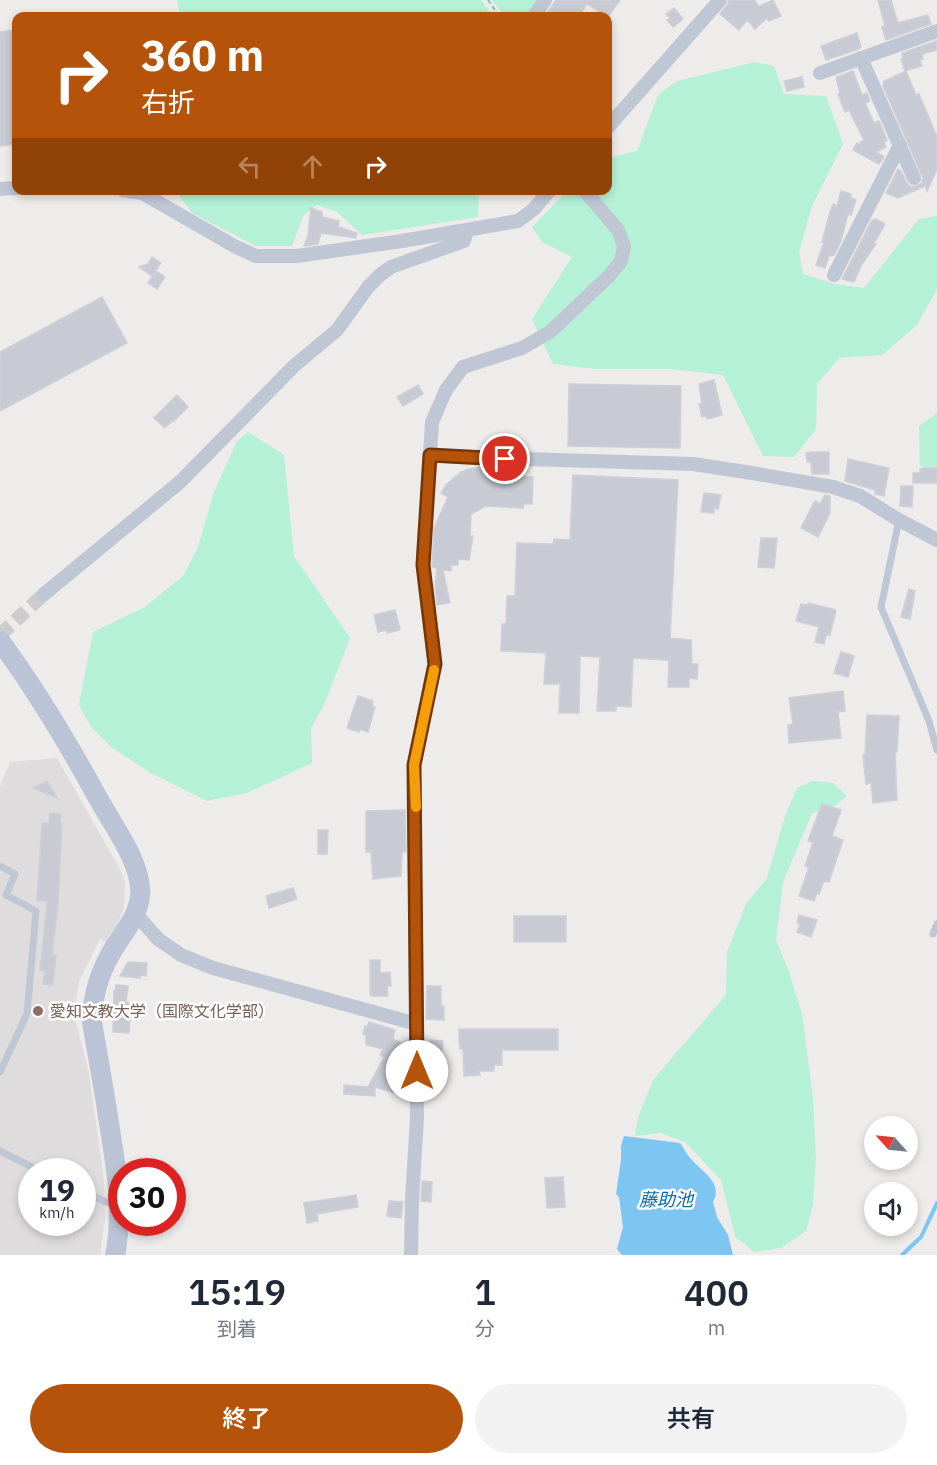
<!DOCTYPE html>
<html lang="ja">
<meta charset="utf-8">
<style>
body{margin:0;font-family:"IBM Plex Sans","Noto Sans JP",sans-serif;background:#f2f2f3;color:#1f2937;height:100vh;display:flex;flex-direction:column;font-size:22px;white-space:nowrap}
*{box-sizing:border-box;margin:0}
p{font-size:20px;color:#747a83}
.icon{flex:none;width:33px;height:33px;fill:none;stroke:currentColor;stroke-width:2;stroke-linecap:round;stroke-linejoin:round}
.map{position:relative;height:1255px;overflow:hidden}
.drawer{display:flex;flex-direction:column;background:#fff;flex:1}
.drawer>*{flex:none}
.banner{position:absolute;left:12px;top:12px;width:600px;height:183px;border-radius:12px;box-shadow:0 3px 9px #0003;background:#b45309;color:#fff;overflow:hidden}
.needle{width:39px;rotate:297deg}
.buttons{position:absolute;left:864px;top:1116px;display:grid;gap:12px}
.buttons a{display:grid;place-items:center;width:54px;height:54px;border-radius:50%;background:#fff;box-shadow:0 3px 9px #0003;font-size:30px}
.speed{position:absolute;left:18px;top:1158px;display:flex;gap:12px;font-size:30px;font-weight:700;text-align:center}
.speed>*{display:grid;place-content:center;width:78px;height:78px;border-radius:50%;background:#fff;box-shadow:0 3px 9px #0003;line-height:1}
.speed small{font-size:15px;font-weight:400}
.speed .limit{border:9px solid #d22;background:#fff;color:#111}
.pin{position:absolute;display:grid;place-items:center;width:51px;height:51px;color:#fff;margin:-26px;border:3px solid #fff;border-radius:50%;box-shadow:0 2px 6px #0007}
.me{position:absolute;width:66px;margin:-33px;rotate:0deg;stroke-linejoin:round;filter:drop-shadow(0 0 4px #0008)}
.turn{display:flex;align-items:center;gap:21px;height:126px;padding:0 30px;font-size:27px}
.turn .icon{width:78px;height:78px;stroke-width:2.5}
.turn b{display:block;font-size:42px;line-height:51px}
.lanes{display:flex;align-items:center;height:57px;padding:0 30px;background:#0003;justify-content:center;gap:30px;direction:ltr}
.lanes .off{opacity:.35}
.eta{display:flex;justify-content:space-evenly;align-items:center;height:102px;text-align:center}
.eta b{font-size:36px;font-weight:600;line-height:42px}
.cta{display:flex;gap:12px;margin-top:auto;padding:12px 30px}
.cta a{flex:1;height:69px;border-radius:36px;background:#b45309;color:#fff;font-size:24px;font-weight:600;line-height:69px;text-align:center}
.cta a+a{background:#f2f2f3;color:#1f2937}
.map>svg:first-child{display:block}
.education{fill:#dfdcdd;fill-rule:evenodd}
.green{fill:#b4f1d6}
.water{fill:#7dc6f2}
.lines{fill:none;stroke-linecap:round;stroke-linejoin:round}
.stream{stroke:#7dc6f2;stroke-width:4}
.building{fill:#c9cbd4;stroke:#cecfd8;stroke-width:1.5}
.street-tunnel{stroke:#cccbce;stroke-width:14;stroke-dasharray:14 7;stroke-linecap:butt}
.path{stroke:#6ad1af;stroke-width:2;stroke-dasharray:4.5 3;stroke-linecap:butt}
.lane{stroke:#c0c7d4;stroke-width:7}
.street{stroke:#c0c7d4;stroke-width:14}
.secondary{stroke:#bbc4d6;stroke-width:20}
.route-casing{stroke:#753606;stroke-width:15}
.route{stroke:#b45309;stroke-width:10}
.slow{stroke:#f59e0b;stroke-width:10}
.education-dot{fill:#8d6e63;stroke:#fff;stroke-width:2}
.labels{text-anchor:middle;stroke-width:5;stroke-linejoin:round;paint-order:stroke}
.education-label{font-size:16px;fill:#785e54;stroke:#fff;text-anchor:start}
.water-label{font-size:18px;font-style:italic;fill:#026cad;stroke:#fff}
</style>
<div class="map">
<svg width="937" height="1255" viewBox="0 0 937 1255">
<rect width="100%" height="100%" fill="#eeebeb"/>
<path class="education" d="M57 758 122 873 125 884 124 907 116 929 107 943 100 939 80 979 76 999V1023L89 1073 104 1180 105 1218 100 1255H0V786L10 762ZM32 1172H82V1222H32Z"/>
<g class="green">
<polygon points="177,0 481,0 492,16 180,16"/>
<polygon points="492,0 540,0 529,16 504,16"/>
<polygon points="755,62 774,66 784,94 826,96 843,144 812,206 799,252 803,274 835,284 864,288 919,219 937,216 937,289 917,325 882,355 839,358 817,384 816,429 794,457 763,456 723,375 672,369 595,369 553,364 532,319 572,257 542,242 532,227 567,191 608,190 608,158 637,151 658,95 677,81"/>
<polygon points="475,190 479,196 478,217 362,235 337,212 317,205 303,216 292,246 256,246 192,213 176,191"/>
<polygon points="937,413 937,477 920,465 919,426"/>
<polygon points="248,432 284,455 294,556 350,638 324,705 311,728 312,763 247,793 207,801 151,773 111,747 91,727 79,705 93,632 145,607 184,575 198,547 214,492 237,441"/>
<polygon points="812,781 833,783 847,796 833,807 812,813 783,882 776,940 788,969 802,1014 813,1098 816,1159 813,1205 806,1231 781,1248 754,1252 735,1236 721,1180 685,1142 661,1133 635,1136 638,1118 653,1080 726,995 727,952 746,904 767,878 785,816 797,788"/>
</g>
<path class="water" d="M624 1136 680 1143C684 1148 687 1155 691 1159 701 1171 724 1183 713 1202L717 1217 728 1235 733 1255H622L617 1249 623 1227 619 1197 616 1194 621 1160V1146Z"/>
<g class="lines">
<polyline class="stream" points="902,1255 921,1237 937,1203"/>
</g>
<g class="building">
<polygon points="556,0 620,0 608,17 587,4 579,16 570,12 566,16 545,16"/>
<polygon points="729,0 754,0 759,6 773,0 781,16 769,21 767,18 755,29 747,20 739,30 720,14 727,5"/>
<polygon points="878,0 891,0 898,23 928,15 931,24 886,40 882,27 885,26"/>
<polygon points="674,8 683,19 673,27 667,20 670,18 666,14"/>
<polygon points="16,30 16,144 0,146 0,32"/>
<polygon points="857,33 861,47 858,48 859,49 826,60 821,46"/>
<polygon points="936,41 937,50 922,54 923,59 920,60 922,66 905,71 901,59 903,58 902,53"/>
<polygon points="853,71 862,95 867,93 870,101 865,103 874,123 879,121 887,140 884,142 886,147 876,152 884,157 879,164 853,150 857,143 861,145 860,142 864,140 849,110 845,112 838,94 840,93 836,77"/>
<polygon points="906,71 916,95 919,94 937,137 937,169 927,191 925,186 898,198 886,193 898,169 901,171 908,185 912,187 921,184 923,178 883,86 884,81"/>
<polygon points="802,77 804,87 787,91 784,81"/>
<polygon points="841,191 851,194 850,197 856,200 851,215 848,214 841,241 834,255 829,256 825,268 816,265 824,242 822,242 830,212 833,204 837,206"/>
<polygon points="311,208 322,212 322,217 339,221 338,227 357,233 356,238 321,233 318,244 304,246 308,236"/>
<polygon points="876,219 885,224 874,243 876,244 862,264 854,282 842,279 872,220"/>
<polygon points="152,257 161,263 152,276 139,267 148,264"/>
<polygon points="156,271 165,277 157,289 148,283"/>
<polygon points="102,297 127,343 0,411 0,352"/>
<polygon points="714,380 722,415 707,419 707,416 702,417 699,404 702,404 699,384"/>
<polygon points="569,384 681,386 680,448 568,446"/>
<polygon points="418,385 423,394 403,406 397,397"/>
<polygon points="177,395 188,407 173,422 172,421 165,428 154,418"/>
<polygon points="811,452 829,452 829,474 812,474 811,462 807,462 806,453"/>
<polygon points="848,459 889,468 884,496 875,494 875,490 845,481"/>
<polygon points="482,467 500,469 500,475 533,477 532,504 524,504 523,508 486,506 471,514 470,536 473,536 469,560 458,559 458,565 451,565 451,571 443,570 450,603 437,605 435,585 437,568 432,567 432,565 434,528 448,497 441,493 446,485 460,473 468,469"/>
<polygon points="927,468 937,468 937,483 913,483 913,473 920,473 920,469"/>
<polygon points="573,475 678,480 670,638 691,640 692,664 698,664 697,679 689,678 689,687 668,687 669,660 633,658 631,707 616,706 616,711 597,711 600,657 580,656 579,713 559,713 560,684 544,684 546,653 501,651 502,624 506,624 507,596 515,596 517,543 553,544 554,539 570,540"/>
<polygon points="901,486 913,486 912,507 900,506"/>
<polygon points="704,493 721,495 718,509 714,508 714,513 701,512"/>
<polygon points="825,495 830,496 830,513 818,537 801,528 815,501 820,504"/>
<polygon points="761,538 777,538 774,568 758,567"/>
<polygon points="909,589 915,591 910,619 901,617"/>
<polygon points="808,603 836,610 830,635 826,635 824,644 815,642 819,627 796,621 801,604 808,605"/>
<polygon points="395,610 400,630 387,633 386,630 378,632 374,615"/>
<polygon points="841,652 854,656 848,677 834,673"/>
<polygon points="843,691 845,711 838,712 841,738 789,743 788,725 793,724 789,698"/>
<polygon points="358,696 373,701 372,706 375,707 368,732 359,729 359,732 347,728"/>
<polygon points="867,715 899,716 897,752 895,752 897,800 873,803 871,783 866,784 863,755 865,755"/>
<polygon points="47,781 57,798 33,788"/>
<polygon points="822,804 841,810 832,836 843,840 829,882 824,881 819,894 817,893 814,901 799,896 809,867 805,866 813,842 808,841"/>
<polygon points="405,810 406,852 402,852 401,876 373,879 371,852 366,852 366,811"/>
<polygon points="50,813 61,814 60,824 62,824 58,904 52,955 56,955 53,985 43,984 45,971 40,970 47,901 37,901 42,823 49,823"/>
<polygon points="318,830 328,830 327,854 318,854"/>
<polygon points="293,888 297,899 269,908 266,896"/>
<polygon points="799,915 817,920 811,937 797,932 800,924 797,923"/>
<rect x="514" y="916" width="52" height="26"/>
<polygon points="370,960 380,960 380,973 390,972 391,986 387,986 388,996 371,996 371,994 370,994"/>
<polygon points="128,962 147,963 146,976 141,975 140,978 120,976"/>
<polygon points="116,985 128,986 126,1003 135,1003 134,1018 130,1019 129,1033 113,1032 114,991 115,991"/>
<polygon points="427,986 441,986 441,1006 444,1006 444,1020 426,1019"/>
<polygon points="63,1004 75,1006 73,1018 61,1016"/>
<polygon points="369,1022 395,1030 393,1039 403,1044 395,1066 399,1067 398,1071 408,1074 408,1083 406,1087 401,1085 398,1094 375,1087 375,1096 344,1094 344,1085 368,1087 384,1057 380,1055 383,1049 366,1045 366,1035 363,1034 365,1026 368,1026"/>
<polygon points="459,1029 558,1029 558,1050 502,1050 502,1065 494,1065 494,1071 479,1071 480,1075 464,1076 463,1049 460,1049 460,1044 459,1044"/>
<polygon points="430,1040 443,1041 441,1067 431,1067 431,1055 429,1055"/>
<polygon points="563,1177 565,1207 547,1208 545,1178"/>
<polygon points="422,1181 432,1182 431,1202 421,1201"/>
<polygon points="356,1195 358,1207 317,1214 318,1221 307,1223 304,1203"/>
<polygon points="389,1201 403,1202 401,1218 387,1216"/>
</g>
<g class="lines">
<polyline class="street-tunnel" points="0,635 43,595"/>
<polyline class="path" points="488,0 499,16"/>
<g class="lane">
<polyline points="899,520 881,607 929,721 937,750"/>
<polyline points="0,866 15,874 6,895 36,911 27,1014 0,1072"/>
<polyline points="933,934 937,924"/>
<polyline points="0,1151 42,1172"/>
<polyline points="82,1191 115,1206"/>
</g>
<g class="street">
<polyline points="534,16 545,0"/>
<polyline points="861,58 914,178"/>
<polyline points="820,73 937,31"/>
<polyline points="608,127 720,0"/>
<polyline points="0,189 16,188"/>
<polyline points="123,190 142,193 236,247 256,256 297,256 402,241 518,221 534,209 550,190"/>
<polyline points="834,275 900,145"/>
<polyline points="430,455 432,422 446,390 463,367 522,348 550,332 609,276 621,261 624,246 618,230 584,190"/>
<polyline points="43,595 180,482 294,366 337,330 368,287 380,275 391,267 464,241 467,230"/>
<polyline points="135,913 158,939 181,955 213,968 417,1024"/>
<polyline points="411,1255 412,1200 417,1118 414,765 435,664 423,565 430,455 458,457 693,464 752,473 833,487 860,496 899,520 937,540"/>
</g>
<path class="secondary" d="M0 641C37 691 69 745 99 800 114 827 143 865 140 896 138 917 121 936 111 953 98 976 92 998 92 1023 98 1056 104 1089 109 1123 116 1167 124 1211 115 1255"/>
</g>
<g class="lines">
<defs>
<polyline id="route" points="417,1071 414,765 435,664 423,565 430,455 505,459"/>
</defs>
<use href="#route" class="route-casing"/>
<use href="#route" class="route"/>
<polyline class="slow" points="416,807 414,765 434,670"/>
</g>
<circle class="education-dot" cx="38" cy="1011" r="6"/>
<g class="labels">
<g class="education-label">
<text x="50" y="1017">愛知文教大学（国際文化学部）</text>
</g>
<g class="water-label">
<text x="666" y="1206">藤助池</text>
</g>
</g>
</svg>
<div class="buttons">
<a><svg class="needle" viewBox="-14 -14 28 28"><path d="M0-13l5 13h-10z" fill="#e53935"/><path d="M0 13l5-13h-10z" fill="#747a83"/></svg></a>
<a><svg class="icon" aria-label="sound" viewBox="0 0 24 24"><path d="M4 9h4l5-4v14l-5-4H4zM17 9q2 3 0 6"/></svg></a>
</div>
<div class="speed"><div>19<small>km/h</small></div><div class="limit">30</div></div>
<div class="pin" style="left:505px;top:459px;background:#d93025"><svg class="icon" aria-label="arrive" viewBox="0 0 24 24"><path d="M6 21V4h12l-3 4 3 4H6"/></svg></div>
<svg class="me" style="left:417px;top:1071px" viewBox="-20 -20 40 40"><circle r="19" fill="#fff"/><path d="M0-13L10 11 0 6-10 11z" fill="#b45309"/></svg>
<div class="banner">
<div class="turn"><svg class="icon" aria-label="right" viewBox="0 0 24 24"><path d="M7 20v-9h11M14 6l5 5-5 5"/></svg><div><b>360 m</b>右折</div></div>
<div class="lanes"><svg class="icon off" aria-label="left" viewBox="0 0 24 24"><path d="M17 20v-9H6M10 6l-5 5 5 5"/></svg><svg class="icon off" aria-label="ahead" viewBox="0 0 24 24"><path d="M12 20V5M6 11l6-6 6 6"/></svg><svg class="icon" aria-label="right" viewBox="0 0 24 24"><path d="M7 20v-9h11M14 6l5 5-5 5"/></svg></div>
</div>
</div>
<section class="drawer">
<div class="eta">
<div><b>15:19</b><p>到着</p></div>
<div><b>1</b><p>分</p></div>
<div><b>400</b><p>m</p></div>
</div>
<div class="cta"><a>終了</a><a>共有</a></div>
</section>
